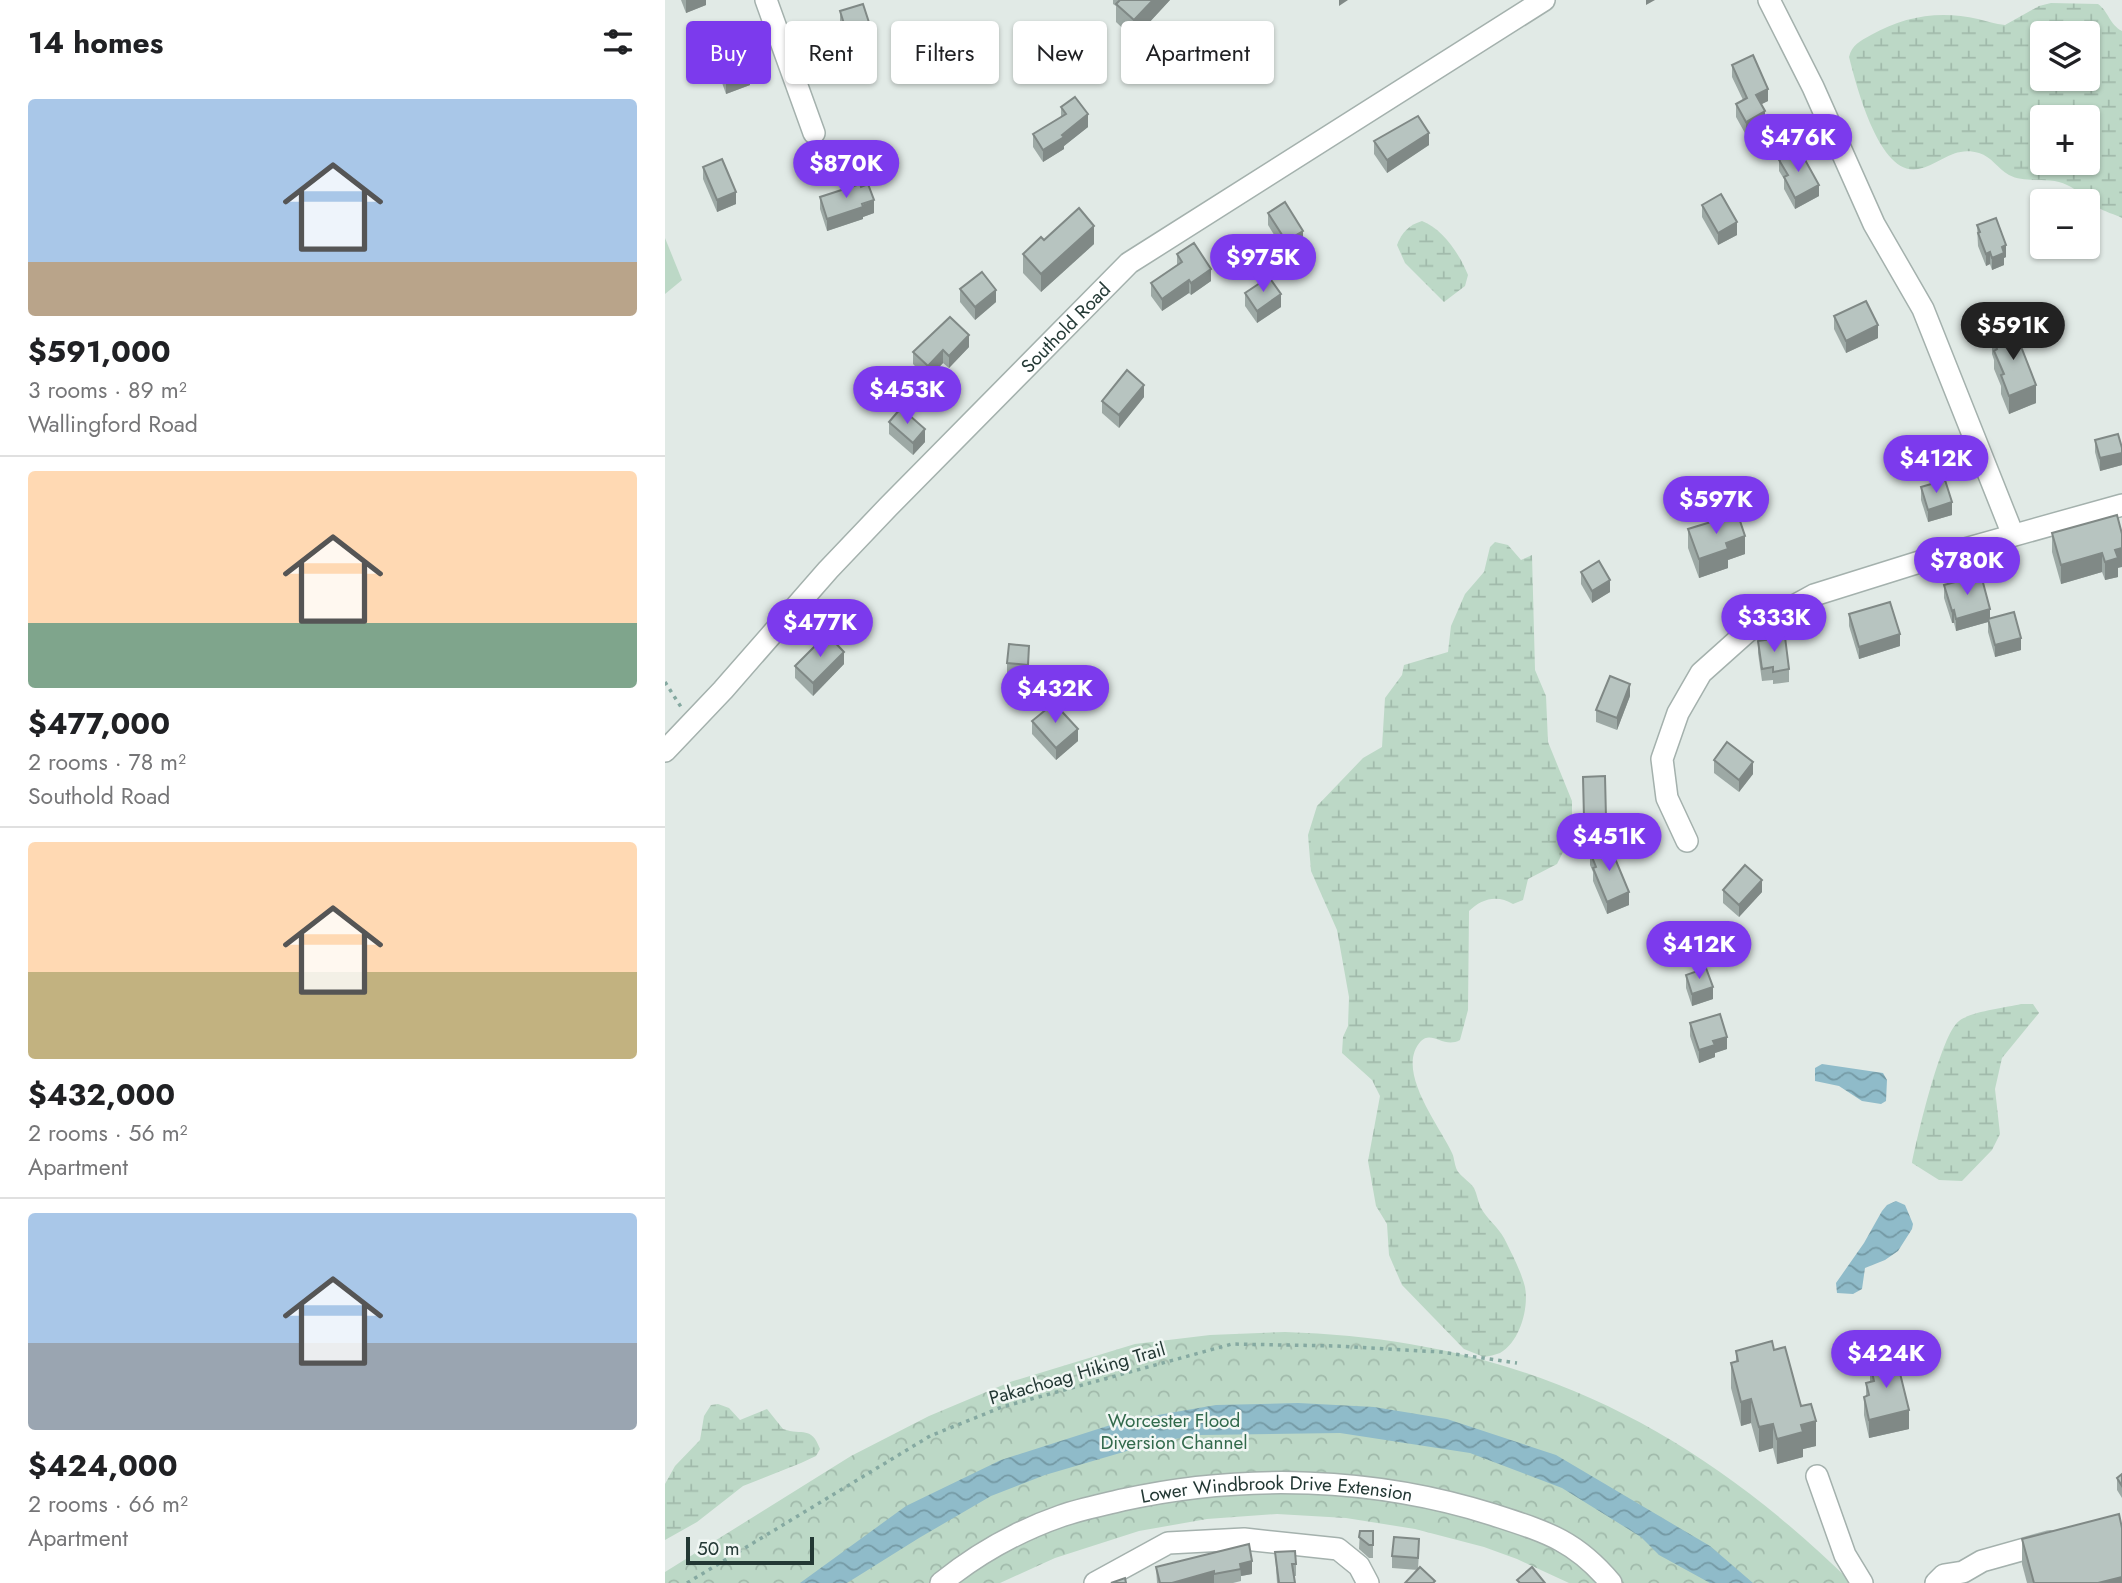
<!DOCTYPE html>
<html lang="en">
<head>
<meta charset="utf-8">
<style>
  body { margin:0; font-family:Jost,sans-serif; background:#f6f6f6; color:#202124; height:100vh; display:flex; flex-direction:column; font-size:26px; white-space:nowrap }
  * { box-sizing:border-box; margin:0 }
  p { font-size:23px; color:#757577 }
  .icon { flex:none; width:38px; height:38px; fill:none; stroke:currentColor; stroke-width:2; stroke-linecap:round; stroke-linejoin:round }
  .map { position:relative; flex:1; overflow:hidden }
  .details { display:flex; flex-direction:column; background:#fff; width:665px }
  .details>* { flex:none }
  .banner { position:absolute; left:21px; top:21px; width:665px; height:63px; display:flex; gap:14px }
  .buttons { position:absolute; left:1365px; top:21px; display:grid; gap:14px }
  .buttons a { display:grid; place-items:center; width:70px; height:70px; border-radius:7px; background:#fff; box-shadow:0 2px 5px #0004; font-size:35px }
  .scale { position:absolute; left:21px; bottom:18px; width:128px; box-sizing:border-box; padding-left:7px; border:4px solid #233834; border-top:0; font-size:19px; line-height:24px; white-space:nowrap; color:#233834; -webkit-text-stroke:5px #f1f7f4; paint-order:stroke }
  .price { position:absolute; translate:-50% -60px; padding:0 16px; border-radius:24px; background:#7c3aed; color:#fff; font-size:23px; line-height:46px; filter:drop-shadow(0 2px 4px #0008) }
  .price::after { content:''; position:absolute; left:50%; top:42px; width:21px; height:16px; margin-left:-10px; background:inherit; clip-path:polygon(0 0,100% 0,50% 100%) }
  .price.on { background:#222; color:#fff }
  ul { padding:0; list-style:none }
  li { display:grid; align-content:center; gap:14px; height:371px; padding:0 28px }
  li+li { border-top:2px solid #e0e0e0 }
  li span { display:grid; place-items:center; height:217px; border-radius:7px; color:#555 }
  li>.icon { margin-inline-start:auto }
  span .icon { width:126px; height:126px; fill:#fffc; stroke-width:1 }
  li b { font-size:30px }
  h2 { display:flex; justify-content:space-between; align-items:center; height:84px; padding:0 28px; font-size:30px }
  .tag { padding:0 24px; border-radius:7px; background:#fff; box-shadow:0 2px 5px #0004; font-size:24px; line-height:63px }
  .tag.on { background:#7c3aed; color:#fff }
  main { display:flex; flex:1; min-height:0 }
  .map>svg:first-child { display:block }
  .grass { fill:#bcd8c6 }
  .forest { fill:url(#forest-crowns) }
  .wetland { fill:url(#wetland-marsh); fill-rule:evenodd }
  .water { fill:url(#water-waves) }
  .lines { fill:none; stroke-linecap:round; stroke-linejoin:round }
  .minor-casing { stroke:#a4b1ad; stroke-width:24 }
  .path { stroke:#85a9a1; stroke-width:3.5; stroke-dasharray:3.5 5; stroke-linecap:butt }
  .minor { stroke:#fff; stroke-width:21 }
  .wall { fill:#9da9a5 }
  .shaded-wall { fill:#808986 }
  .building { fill:#b7c4c0; stroke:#808986; stroke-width:2 }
  .labels { text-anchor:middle; stroke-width:5; stroke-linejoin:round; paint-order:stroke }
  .street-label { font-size:19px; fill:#233834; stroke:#f1f7f4 }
  .park-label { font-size:19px; fill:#326a4c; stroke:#f1f7f4 }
</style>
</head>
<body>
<main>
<section class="details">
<h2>14 homes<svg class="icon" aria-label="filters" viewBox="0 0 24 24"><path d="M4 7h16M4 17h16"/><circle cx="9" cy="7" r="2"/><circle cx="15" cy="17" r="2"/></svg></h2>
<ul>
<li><span style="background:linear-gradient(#a9c7e8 75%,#b9a48a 0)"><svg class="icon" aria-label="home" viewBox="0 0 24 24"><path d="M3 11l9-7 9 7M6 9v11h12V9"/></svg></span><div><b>$591,000</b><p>3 rooms · 89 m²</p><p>Wallingford Road</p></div></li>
<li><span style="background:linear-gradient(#ffd9b3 70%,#7fa58c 0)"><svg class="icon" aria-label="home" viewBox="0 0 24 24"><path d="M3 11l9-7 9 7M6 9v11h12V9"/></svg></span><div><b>$477,000</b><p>2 rooms · 78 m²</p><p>Southold Road</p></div></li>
<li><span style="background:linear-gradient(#ffd9b3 60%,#c2b280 0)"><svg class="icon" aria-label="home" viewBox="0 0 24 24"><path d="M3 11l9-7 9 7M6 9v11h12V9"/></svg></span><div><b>$432,000</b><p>2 rooms · 56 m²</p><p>Apartment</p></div></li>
<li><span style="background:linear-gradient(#a9c7e8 60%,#9aa5b1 0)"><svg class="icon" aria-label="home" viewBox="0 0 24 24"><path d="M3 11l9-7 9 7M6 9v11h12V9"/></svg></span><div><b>$424,000</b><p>2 rooms · 66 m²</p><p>Apartment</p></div></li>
</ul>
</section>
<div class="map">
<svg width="1457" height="1583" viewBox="0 0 1457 1583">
  <defs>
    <pattern id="forest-crowns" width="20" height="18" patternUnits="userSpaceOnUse" patternTransform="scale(1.75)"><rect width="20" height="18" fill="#bcd8c6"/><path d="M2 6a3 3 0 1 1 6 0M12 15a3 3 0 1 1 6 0" fill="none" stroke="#a1baab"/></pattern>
    <pattern id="wetland-marsh" width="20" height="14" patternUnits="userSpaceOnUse" patternTransform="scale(1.75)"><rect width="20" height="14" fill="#bcd8c6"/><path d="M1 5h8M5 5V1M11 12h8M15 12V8" fill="none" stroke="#a1baab"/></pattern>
    <pattern id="water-waves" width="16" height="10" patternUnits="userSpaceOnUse" patternTransform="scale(1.75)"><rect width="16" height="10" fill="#8fbbc9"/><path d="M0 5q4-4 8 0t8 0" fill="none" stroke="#7499a4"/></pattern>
  </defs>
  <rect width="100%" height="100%" fill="#e1eae6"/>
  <!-- grass -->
  <polygon class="grass" points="0,238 17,280 0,294"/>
  <!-- forest -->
  <path class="forest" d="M620,1332C852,1339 1023,1422 1187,1583H904L852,1559L819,1547L750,1529L681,1518L612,1514L542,1519L474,1531L390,1558L335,1583H0V1572L186,1456L264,1416L345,1382L470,1344L545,1335Z"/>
  <!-- wetland -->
  <g class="wetland">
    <path d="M1386,3L1433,4C1444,12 1444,24 1457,31V218C1449,214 1440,212 1432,207C1422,200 1413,190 1402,185C1385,176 1361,184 1344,175C1332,168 1327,157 1314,153C1289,145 1274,165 1253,169C1214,177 1191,84 1184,57C1187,45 1195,41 1206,35C1239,16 1275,10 1313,19C1322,21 1330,24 1340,25L1374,6ZM1423,33V79H1377V33ZM1423,117V163H1377V117Z"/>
    <path d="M757,221C778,229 795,255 803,275L800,286L779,302L740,263L732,245C737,232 744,225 757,221Z"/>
    <path d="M830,542L843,545L856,560L867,555L870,670L881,696L883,742L907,801V834L892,864L863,879L858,900L848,904C832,894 816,899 804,911L803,1010L795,1040C779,1049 767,1030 756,1041C729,1070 775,1126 787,1153C790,1159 789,1167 794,1173C798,1178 805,1182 809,1188C812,1194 813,1202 816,1208C822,1219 833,1227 839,1238C846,1252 856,1271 860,1287C864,1308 855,1342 835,1353C830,1355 824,1356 819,1357L799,1349L737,1285L724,1255L722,1224L711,1206L703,1161L715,1096L707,1080L677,1053L678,1037L683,1026L684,997L672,930L646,871L643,835L652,806L698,758L717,747L720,698L737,675L739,665L783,652L786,626L800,594L819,572L825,547Z"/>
    <path d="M1356,1004H1368L1374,1013L1337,1058L1330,1089L1335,1134L1327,1150L1297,1181L1274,1180L1247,1163C1252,1138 1276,1034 1294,1021C1307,1011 1340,1008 1356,1004Z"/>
    <path d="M53,1404L64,1408L75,1420L102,1409L118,1429C138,1436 146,1425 155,1449L151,1456L136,1463L78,1486L32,1522L0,1540V1484L10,1466L35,1440L39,1416L46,1405Z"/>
  </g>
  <!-- water -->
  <g class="water">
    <polygon points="1157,1064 1218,1073 1222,1080 1221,1101 1216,1104 1197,1101 1174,1086 1150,1081 1150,1068"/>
    <polygon points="1231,1201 1240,1205 1248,1224 1247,1229 1233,1251 1220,1260 1200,1268 1197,1289 1188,1294 1172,1293 1171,1283 1199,1243 1217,1211 1222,1205"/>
    <polygon points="633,1403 709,1407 782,1419 891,1455 1045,1546 1088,1583 1045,1583 994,1555 976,1537 897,1488 805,1453 675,1433 536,1435 496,1441 380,1475 326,1496 254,1538 182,1583 135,1583 241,1506 336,1460 458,1421 551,1405"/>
  </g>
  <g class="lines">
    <defs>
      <g id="minor">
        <polyline points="101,0 149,133"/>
        <polyline points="1104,0 1148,87 1209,224 1258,309 1348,535"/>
        <path id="s1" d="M0,751L58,690L163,570L223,507L464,263L879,0"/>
        <polyline points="1022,841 1002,798 997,759 1013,713 1036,673 1083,631 1149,595 1264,559 1457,505"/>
        <polyline points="1152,1476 1180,1555 1197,1583"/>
        <path id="s2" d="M276,1583C312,1554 353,1531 396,1516C416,1509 437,1505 457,1500C579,1473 710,1477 829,1515C881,1532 910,1540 946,1583"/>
        <polyline points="430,1583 503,1543 579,1539 673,1549 694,1566 703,1583"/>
        <polyline points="1271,1583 1279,1575 1298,1572 1317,1561 1385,1542"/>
      </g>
    </defs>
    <!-- minor casing -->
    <use href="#minor" class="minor-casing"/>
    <!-- path -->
    <g class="path">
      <polyline points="0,682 16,707"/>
      <polyline points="22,1583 265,1436 337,1407 567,1344 671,1346 776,1352 852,1363"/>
    </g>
    <!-- minor -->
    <use href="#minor" class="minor"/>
  </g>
  <!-- wall -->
  <g class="wall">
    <polygon points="16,0 41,0 41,5 21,13"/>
    <polygon points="448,0 505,0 469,39 451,22 451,6 448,4"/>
    <polygon points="175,11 209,51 186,58 175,23"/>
    <polygon points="45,37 85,85 61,94 45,49"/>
    <polygon points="1067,65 1103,101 1096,104 1100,124 1081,135 1071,117 1071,104 1078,100 1067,77"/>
    <polygon points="396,107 423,127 399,146 399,149 378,162 368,147 368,134 396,117"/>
    <polygon points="709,141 764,145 722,173 709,154"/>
    <polygon points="1114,160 1154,196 1130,209 1119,189 1119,179 1114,171"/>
    <polygon points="38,167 71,204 52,212 38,179"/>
    <polygon points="155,197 209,213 198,217 198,219 162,231 155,209"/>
    <polygon points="1037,205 1072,235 1053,245 1037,217"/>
    <polygon points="603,213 638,243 621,254 603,225"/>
    <polygon points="1312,225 1341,257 1339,258 1339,265 1327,270 1325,264 1321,266 1313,246"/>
    <polygon points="379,240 429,244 376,292 358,273 358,254"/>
    <polygon points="512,254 546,281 526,295 524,293 497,311 486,296 486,283 512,265"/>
    <polygon points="295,289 331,302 310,320 295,302"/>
    <polygon points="580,293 616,307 592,323 580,306"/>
    <polygon points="1169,316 1213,338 1181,353 1169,329"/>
    <polygon points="1327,335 1371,403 1344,414 1336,394 1336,386 1329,369 1329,360 1327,354"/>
    <polygon points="304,347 284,368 278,363 263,379 248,364 248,352"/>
    <polygon points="479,397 454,428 437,413 437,401"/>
    <polygon points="224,422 260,442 248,455 224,434"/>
    <polygon points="1430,440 1457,453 1457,465 1435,471 1430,452"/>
    <polygon points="1256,487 1287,515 1263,522 1256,500"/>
    <polygon points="1452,515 1453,577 1440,580 1437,572 1396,584 1387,552 1387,533"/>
    <polygon points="1047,524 1080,554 1063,560 1063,568 1034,578 1023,548 1023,529"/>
    <polygon points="916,572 945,592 927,603 916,584"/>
    <polygon points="1279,585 1325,619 1356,650 1330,657 1323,632 1323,622 1291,631 1289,623 1287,623 1279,598"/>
    <polygon points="1184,614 1235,646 1194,659 1184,626"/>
    <polygon points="1093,641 1124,669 1124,682 1108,684 1108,680 1097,681 1093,653"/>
    <polygon points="364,658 363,678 342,676 342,663"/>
    <polygon points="179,664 148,696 130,678 130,666"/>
    <polygon points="965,696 952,730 931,722 931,710"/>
    <polygon points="367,721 413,741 391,760 367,734"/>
    <polygon points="1049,760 1088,774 1074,792 1049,773"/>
    <polygon points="940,776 941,830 919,831 918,777"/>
    <polygon points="925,852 964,905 942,914 928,881 928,872 925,865"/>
    <polygon points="1058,890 1097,892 1074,917 1058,903"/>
    <polygon points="1021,975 1048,999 1027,1006 1021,988"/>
    <polygon points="1025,1023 1062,1049 1050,1053 1050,1057 1034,1063 1025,1036"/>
    <polygon points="1109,1350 1136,1406 1151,1446 1138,1449 1138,1457 1112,1464 1108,1448 1094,1452 1086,1423 1076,1426 1066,1388 1066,1363 1071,1362 1071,1351"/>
    <polygon points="1205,1363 1244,1429 1204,1438 1199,1415 1199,1397 1201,1396 1201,1383 1205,1382"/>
    <polygon points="1457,1474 1457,1498 1452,1490 1452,1478"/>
    <polygon points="695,1531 708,1531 708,1558 704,1558 694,1549"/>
    <polygon points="1357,1539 1457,1583 1362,1583 1357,1564"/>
    <polygon points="584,1544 587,1574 576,1576 576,1581 568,1583 492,1583 491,1567"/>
    <polygon points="754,1551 753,1570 770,1583 753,1570 727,1568 727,1556"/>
    <polygon points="610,1552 631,1564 631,1576 629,1576 630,1583 612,1583"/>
  </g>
  <!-- shaded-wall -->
  <g class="shaded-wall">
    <polygon points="21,0 41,0 41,5 21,13"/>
    <polygon points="488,0 505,0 469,39 469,20"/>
    <polygon points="674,0 683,0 674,6"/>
    <polygon points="981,0 990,0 981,5"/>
    <polygon points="209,38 209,51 186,58 186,46"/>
    <polygon points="85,73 85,85 61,94 61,81"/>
    <polygon points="1103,89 1103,101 1091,107 1091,95"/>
    <polygon points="1100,111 1100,124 1081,135 1081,122"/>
    <polygon points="423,114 423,127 399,146 399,149 378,162 378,150"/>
    <polygon points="764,133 764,145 722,173 722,160"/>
    <polygon points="1154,185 1154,196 1130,209 1130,198"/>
    <polygon points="71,192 71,204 52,212 52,200"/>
    <polygon points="209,200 209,213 198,217 198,219 162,231 162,219"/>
    <polygon points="1072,222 1072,235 1053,245 1053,233"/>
    <polygon points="429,226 429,244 376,292 376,274"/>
    <polygon points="638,231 638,243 621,254 621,241"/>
    <polygon points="1341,245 1341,257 1339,258 1339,265 1327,270 1327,258 1337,247"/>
    <polygon points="1325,252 1325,264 1321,266 1321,254"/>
    <polygon points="546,269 546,281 526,295 526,283"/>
    <polygon points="524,280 524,293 497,311 497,299"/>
    <polygon points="331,290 331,302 310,320 310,307"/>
    <polygon points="616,294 616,307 592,323 592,311"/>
    <polygon points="1213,325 1213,338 1181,353 1181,341"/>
    <polygon points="304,335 304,347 284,368 284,356"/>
    <polygon points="278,350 278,363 263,379 263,366"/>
    <polygon points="479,385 479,397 454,428 454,415"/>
    <polygon points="1371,385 1371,403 1344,414 1344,396"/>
    <polygon points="260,429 260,442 248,455 248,443"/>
    <polygon points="1457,453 1457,465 1435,471 1435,458"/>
    <polygon points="1287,502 1287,515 1263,522 1263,510"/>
    <polygon points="1080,536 1080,554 1063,560 1063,568 1034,578 1034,559 1061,543"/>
    <polygon points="1457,548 1457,567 1453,568 1453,577 1440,580 1440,562 1450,550"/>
    <polygon points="1437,553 1437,572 1396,584 1396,565"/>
    <polygon points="945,580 945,592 927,603 927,591"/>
    <polygon points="1325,609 1325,622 1323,619 1323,622 1291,631 1291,619"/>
    <polygon points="1289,610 1289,623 1287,623 1287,611"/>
    <polygon points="1235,634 1235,646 1194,659 1194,647"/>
    <polygon points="1356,638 1356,650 1330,657 1330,645"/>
    <polygon points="179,652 179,664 148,696 148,683"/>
    <polygon points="965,684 965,696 952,730 952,718"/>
    <polygon points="413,729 413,741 391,760 391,748"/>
    <polygon points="1088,762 1088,774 1074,792 1074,780"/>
    <polygon points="1097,880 1097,892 1074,917 1074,905"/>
    <polygon points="964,892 964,905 942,914 942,902"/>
    <polygon points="1048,987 1048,999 1027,1006 1027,994"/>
    <polygon points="1062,1037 1062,1049 1050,1053 1050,1057 1034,1063 1034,1050 1048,1041"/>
    <polygon points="1086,1399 1086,1423 1076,1426 1076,1402"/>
    <polygon points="1244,1410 1244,1429 1204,1438 1204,1420"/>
    <polygon points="1151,1421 1151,1446 1138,1449 1138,1457 1112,1464 1112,1439 1136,1425"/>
    <polygon points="1108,1424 1108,1448 1094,1452 1094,1427"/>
    <polygon points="587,1561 587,1574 576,1576 575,1564"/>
    <polygon points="549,1571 549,1583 507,1583"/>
    <polygon points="1457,1577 1457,1583 1433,1583"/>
  </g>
  <!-- building -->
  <g class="building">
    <polygon points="455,0 488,0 469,20 451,4"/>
    <polygon points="198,4 209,38 186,46 175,11"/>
    <polygon points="69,28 85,73 61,81 45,37"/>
    <polygon points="1088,55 1103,89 1091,95 1100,111 1081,122 1071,104 1082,98 1067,65"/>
    <polygon points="410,97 423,114 397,135 399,137 378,150 368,134 401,114 396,107"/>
    <polygon points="753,116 764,133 722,160 709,141"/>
    <polygon points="1134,149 1154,185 1130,198 1119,177 1123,175 1114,160"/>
    <polygon points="57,159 71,192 52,200 38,167"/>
    <polygon points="195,184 196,187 203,184 209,200 197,204 198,207 162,219 155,197"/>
    <polygon points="1056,194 1072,222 1053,233 1037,205"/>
    <polygon points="620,202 638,231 621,241 603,213"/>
    <polygon points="414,208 429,226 376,274 358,254 376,237 379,240"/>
    <polygon points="1331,218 1341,245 1337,247 1339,253 1327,258 1325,252 1321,254 1313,233 1315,232 1312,225"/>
    <polygon points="529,243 546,269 526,283 524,280 497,299 486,283 517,262 512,254"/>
    <polygon points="317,272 331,290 310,307 295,289"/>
    <polygon points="604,277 616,294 592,311 580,293"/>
    <polygon points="1201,301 1213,325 1181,341 1169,316"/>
    <polygon points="285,317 304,335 284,356 278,350 263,366 248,352"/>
    <polygon points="1348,326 1371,385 1344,396 1336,375 1339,374 1329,351 1332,349 1327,335"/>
    <polygon points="462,370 479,385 454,415 437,401"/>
    <polygon points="236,408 260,429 248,443 224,422"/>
    <polygon points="1453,434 1457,448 1457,453 1435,458 1430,440"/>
    <polygon points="1280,480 1287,502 1263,510 1256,487"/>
    <polygon points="1073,515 1080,536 1061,543 1063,549 1034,559 1023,529 1046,522 1047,524"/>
    <polygon points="1452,515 1457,534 1457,548 1450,550 1453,558 1440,562 1437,553 1396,565 1387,533"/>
    <polygon points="934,561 945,580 927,591 916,572"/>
    <polygon points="1316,575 1325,609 1291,619 1289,610 1287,611 1279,585"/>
    <polygon points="1225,602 1235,634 1194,647 1184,614"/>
    <polygon points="1349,612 1356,638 1330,645 1323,619"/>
    <polygon points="162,634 179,652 148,683 130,666"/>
    <polygon points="1120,637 1124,669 1108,672 1108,667 1097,669 1093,641"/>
    <polygon points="344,644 364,646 363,665 342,663"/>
    <polygon points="945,676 965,684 952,718 931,710"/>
    <polygon points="389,703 413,729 391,748 367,721"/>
    <polygon points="1062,742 1088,762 1074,780 1049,760"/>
    <polygon points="940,776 941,818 919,818 918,777"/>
    <polygon points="944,844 964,892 942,902 928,868 931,867 925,852"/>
    <polygon points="1080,865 1097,880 1074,905 1058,890"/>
    <polygon points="1041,968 1048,987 1027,994 1021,975"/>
    <polygon points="1055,1014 1062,1037 1048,1041 1050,1045 1034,1050 1025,1023"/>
    <polygon points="1107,1341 1109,1350 1120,1347 1136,1406 1146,1404 1151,1421 1136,1425 1138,1432 1112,1439 1108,1424 1094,1427 1086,1399 1076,1402 1066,1363 1073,1361 1071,1351"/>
    <polygon points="1231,1357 1244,1410 1204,1420 1199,1397 1204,1395 1201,1383 1209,1381 1205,1363"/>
    <polygon points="1457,1474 1457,1486 1452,1478"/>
    <polygon points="1454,1514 1457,1528 1457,1577 1433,1583 1369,1583 1357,1539"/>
    <polygon points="695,1531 708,1531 708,1545 704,1545 694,1537"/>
    <polygon points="729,1537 754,1539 753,1558 727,1556"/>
    <polygon points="584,1544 587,1561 575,1564 576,1569 549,1574 549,1571 507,1583 495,1583 491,1567"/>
    <polygon points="630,1551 631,1564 627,1564 630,1583 614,1583 610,1552"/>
    <polygon points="755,1567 770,1581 768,1583 740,1583"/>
    <polygon points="867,1567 880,1583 855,1583 852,1580"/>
    <polygon points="460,1578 461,1583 446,1583"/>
  </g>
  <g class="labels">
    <!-- street labels -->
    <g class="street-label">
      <text dy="7" stroke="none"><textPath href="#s1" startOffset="583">Southold Road</textPath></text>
      <text transform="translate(412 1373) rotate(-16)" y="7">Pakachoag Hiking Trail</text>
      <text dy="7" stroke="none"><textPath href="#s2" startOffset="357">Lower Windbrook Drive Extension</textPath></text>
    </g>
    <!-- park labels -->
    <g class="park-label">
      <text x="509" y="1427">Worcester Flood<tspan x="509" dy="22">Diversion Channel</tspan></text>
    </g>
  </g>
</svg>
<div class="buttons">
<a><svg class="icon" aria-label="layers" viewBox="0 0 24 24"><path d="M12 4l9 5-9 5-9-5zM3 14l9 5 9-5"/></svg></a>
<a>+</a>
<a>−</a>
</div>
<div class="scale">50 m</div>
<b class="price" style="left:1133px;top:174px">$476K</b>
<b class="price" style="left:181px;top:200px">$870K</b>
<b class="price" style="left:598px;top:294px">$975K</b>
<b class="price on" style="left:1348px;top:362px">$591K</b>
<b class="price" style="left:242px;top:426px">$453K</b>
<b class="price" style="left:1271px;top:495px">$412K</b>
<b class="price" style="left:1051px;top:536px">$597K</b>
<b class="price" style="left:1302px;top:597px">$780K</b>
<b class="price" style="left:1109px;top:654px">$333K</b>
<b class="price" style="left:155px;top:659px">$477K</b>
<b class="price" style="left:390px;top:725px">$432K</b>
<b class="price" style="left:944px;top:873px">$451K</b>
<b class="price" style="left:1034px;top:981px">$412K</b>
<b class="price" style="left:1221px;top:1390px">$424K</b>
<div class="banner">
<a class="tag on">Buy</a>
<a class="tag">Rent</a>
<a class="tag">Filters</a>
<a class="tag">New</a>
<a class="tag">Apartment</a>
</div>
</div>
</main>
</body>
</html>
